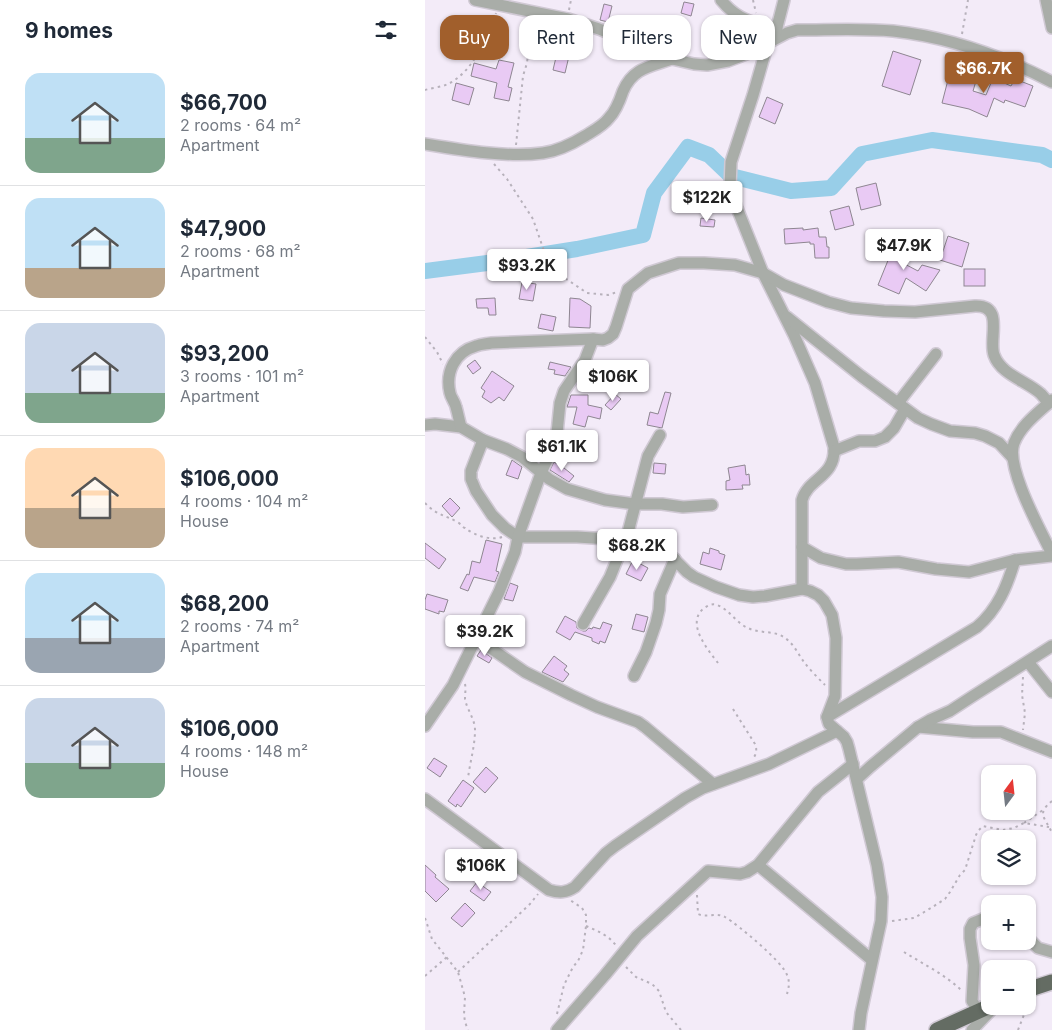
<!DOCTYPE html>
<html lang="en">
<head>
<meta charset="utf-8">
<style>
  body { margin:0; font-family:Inter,sans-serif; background:#f2f2f3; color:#1f2937; height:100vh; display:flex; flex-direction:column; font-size:19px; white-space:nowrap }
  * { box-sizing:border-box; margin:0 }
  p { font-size:16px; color:#747a83 }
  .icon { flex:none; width:28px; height:28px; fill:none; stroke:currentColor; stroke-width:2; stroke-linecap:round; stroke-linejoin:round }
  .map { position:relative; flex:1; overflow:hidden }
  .sheet { display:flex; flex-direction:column; background:#fff; width:425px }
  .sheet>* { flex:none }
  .guide { position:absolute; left:15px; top:15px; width:475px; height:45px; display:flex; gap:10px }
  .needle { width:32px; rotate:15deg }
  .buttons { position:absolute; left:556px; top:765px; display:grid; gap:10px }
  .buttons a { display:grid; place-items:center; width:55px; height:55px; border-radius:10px; background:#fff; box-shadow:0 1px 4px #0004; font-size:25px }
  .price { position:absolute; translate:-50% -42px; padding:0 11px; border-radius:5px; background:#fff; color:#222; font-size:16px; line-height:32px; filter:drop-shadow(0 1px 2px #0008) }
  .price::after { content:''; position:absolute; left:50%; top:30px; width:15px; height:11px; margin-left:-8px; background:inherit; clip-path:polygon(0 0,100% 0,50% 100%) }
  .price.on { background:#a15f2c; color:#fff }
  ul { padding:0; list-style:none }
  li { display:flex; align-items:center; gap:15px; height:125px; padding:0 25px }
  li+li { border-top:1px solid #e0e1e3 }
  li span { display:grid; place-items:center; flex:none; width:140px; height:100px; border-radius:15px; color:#555 }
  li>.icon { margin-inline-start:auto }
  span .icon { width:60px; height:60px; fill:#fffc; stroke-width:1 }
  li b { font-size:21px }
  h2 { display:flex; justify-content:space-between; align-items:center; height:60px; padding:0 25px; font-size:21px }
  .chip { padding:0 18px; border-radius:15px; background:#fff; box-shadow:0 1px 4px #0004; font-size:18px; line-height:45px }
  .chip.on { background:#a15f2c; color:#fff }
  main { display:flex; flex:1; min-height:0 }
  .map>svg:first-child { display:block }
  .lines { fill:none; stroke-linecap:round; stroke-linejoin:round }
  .river { stroke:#98cee8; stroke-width:16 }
  .building { fill:#e9caf4; stroke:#8e8691 }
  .minor-casing { stroke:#d0c9d4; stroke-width:14 }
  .trunk-casing { stroke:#d0c9d4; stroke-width:18 }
  .path { stroke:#b7b1bb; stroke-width:2; stroke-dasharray:2.5 4; stroke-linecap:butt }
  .minor { stroke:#a9ada8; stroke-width:11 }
  .trunk { stroke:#646c63; stroke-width:15 }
</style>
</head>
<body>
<main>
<section class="sheet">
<h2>9 homes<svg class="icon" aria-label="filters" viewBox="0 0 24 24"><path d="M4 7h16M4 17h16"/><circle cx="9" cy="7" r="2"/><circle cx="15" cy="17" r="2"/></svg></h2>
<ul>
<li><span style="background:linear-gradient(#bfe0f5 65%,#7fa58c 0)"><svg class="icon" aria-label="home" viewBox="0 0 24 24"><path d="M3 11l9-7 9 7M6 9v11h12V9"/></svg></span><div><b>$66,700</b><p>2 rooms · 64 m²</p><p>Apartment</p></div></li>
<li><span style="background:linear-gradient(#bfe0f5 70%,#b9a48a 0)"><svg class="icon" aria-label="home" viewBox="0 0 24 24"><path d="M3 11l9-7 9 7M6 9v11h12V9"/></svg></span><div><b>$47,900</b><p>2 rooms · 68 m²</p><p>Apartment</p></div></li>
<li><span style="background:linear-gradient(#c9d6e8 70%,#7fa58c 0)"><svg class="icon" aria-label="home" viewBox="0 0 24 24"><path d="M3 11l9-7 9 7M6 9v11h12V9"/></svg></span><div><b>$93,200</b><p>3 rooms · 101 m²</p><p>Apartment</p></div></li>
<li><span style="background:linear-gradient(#ffd9b3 60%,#b9a48a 0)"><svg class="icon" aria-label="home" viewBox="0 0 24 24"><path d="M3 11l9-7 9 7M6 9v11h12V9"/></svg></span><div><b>$106,000</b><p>4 rooms · 104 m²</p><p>House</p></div></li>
<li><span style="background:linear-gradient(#bfe0f5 65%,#9aa5b1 0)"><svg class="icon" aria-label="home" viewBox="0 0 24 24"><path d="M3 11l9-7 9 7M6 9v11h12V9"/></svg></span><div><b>$68,200</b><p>2 rooms · 74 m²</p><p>Apartment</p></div></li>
<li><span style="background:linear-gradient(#c9d6e8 65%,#7fa58c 0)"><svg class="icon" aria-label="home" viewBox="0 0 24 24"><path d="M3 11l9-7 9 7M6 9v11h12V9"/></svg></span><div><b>$106,000</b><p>4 rooms · 148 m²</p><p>House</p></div></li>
</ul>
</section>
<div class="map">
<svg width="627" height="1030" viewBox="0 0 627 1030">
  <rect width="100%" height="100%" fill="#f3ebf8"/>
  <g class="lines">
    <!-- river -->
    <polyline class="river" points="0,271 70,262 152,249 218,235 229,193 263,147 284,155 306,176 366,191 406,188 437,154 507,140 617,155 627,160"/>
  </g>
  <!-- building -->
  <g class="building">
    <polygon points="259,2 269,4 266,16 256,13"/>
    <polygon points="179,4 187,6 183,22 175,20"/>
    <polygon points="102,18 115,21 113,31 100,28"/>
    <polygon points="207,18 217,20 215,30 205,27"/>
    <polygon points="131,24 144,27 141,40 128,37"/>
    <polygon points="36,25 46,28 42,46 31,44"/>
    <polygon points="468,51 496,60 485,95 457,86"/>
    <polygon points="132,53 144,56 140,73 128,70"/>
    <polygon points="74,60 89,63 83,87 87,88 84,101 69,98 72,83 46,76 49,63 71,69"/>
    <polygon points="539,73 551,81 548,91 561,95 568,78 586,86 590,79 608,86 600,107 580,100 579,103 569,98 562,117 544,109 517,103 524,76"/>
    <polygon points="31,83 49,88 44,105 27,100"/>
    <polygon points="342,97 358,104 350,124 334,117"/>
    <polygon points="451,183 456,205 436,210 431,188"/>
    <polygon points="424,206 429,225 410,230 405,211"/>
    <polygon points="276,218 290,220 289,227 275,226"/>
    <polygon points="378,228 378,230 393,228 394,237 401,237 402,247 404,247 404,258 390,258 389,244 385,244 385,242 360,244 359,229"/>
    <polygon points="523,236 544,243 537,267 515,260"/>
    <polygon points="476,238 485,245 472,260 493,271 497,265 515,270 501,291 481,278 474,294 453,285 466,253 462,245"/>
    <rect x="539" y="269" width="21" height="17"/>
    <polygon points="97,282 111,284 108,301 94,299"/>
    <polygon points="70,298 71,315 64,315 63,308 52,308 51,299"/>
    <polygon points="145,298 155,299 166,306 165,328 144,327"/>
    <polygon points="116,314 131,317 128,331 113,328"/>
    <polygon points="50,360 56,368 48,374 42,366"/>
    <polygon points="125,362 146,367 140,376 129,374 130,370 123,369"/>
    <polygon points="67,371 89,386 79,401 74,397 66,403 57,397 60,391 56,388"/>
    <polygon points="240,392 246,393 237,428 222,425 225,412 233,414"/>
    <polygon points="190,394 196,399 186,410 180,405"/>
    <polygon points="146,395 163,395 163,405 177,408 175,419 163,416 160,427 148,424 152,407 142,407"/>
    <polygon points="139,434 148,437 142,452 134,450"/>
    <polygon points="87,460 97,467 93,479 81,475"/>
    <polygon points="129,462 139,468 149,476 144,482 125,470"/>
    <polygon points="229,463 241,464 240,474 228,473"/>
    <polygon points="320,465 321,475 324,474 325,485 317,485 318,489 301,490 301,481 305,480 303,468"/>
    <polygon points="25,498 35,508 27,517 17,506"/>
    <polygon points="61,540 77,544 71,571 74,572 70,582 49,577 43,591 35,588 42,574 44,575 47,561 55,563"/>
    <polygon points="0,543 21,559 14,569 0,558"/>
    <polygon points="285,548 294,551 294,553 300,555 296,570 275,564 278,552 284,554"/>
    <polygon points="208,560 223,568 216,581 201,574"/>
    <polygon points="85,583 93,586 88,601 79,599"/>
    <polygon points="2,594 23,600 19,612 14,611 14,614 0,609 0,600"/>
    <polygon points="211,614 223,617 219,632 207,629"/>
    <polygon points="140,616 151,622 152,628 158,631 161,631 164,628 167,629 168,627 175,629 178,622 187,625 180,643 175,641 174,644 167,641 167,638 150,632 145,640 131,632"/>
    <polygon points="56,650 67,658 64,663 52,656"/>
    <polygon points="129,656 142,666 139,670 144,674 138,682 117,672"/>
    <polygon points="9,758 22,766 15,777 2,768"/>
    <polygon points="61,767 73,778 60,793 48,782"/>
    <polygon points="38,780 49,788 36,807 32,804 31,807 23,801"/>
    <polygon points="32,853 35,856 37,853 44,856 43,859 48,864 42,871 36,866 33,870 24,862"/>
    <polygon points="0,865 11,875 10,877 24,889 11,902 0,891"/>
    <polygon points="52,882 66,892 59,901 45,891"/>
    <polygon points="40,903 50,913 37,927 26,918"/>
  </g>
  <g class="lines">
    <defs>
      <g id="minor">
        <path d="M50,0L143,19L174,29L247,59L269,64L282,65L303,61L324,53L362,33L372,30C404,30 436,28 468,31C524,37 577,56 627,82"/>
        <path d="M296,0C312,20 328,23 352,28"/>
        <polyline points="621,0 627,28"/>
        <polyline points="350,35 359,0"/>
        <path d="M343,43L328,95L306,162L305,188L312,208L338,273L369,335L390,383L409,447C411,477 383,478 377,500V589"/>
        <path d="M0,144C36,150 82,158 118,153C133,151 147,144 160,136C168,131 178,126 184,118C191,111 195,100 198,91C208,68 224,67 247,59"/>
        <polyline points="362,317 436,376 493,418 506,424 525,431 550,433 560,436 574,443 587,457"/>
        <path d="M627,400C614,412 596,425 589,443C580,467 616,531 627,554"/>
        <polyline points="473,403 511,354"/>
        <polyline points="0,425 10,424 36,427 58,440 82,449 97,457 124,479 142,489 180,500 210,504 237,504 258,507 287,505"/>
        <path d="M36,427C34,420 33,414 31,407C30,402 26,398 25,393C20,372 30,352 51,346C56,344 61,344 66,343L168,339L178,340L183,338L188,334L191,327L203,289L223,273L254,263H279L310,265L338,273L359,285L403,302L426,308L459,311L490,312L550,306C580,305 563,339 569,355C576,375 602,381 616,394C619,397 621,400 623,403"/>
        <polyline points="58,440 46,471 46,479 51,491 67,515 80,528 93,537 152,537 200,540 216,539 237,547 262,572 269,577 291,587 314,595 328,597 340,596 377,589 385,591 393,595 399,601 407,615 411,638 410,696 402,717 403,721 404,724 419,737 422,742 424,749 452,865 457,897 456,921 436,1013 434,1030"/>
        <polyline points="409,451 434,441 450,441 460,437 469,428 480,409"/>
        <polyline points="201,540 223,456 235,435"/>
        <polyline points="377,547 396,558 421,564 432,564 473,562 511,569 544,572 590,560 627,556"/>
        <polyline points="158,624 185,577 200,540"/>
        <polyline points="51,638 100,672 146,695 172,707 213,722 220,727 288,784"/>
        <polyline points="603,662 627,692"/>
        <polyline points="209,676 221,652 231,623 234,610 235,594 250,559"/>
        <path d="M402,717L552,627C573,609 582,586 590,560"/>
        <polyline points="0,726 28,685 74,592 90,552 93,537 116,473 126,451 132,433 135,403 139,391 160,360 168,339"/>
        <polyline points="493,727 548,732 576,732 627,752"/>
        <polyline points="432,779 445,767 493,727 505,720 525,711 548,696 627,646"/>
        <path d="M0,799L124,890C134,893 141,893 150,887L181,853L190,846L260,798L278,788L344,764L412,731"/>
        <polyline points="333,865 447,960"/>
        <polyline points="602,937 613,948 627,952"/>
        <polyline points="553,1011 547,1001 549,965 545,938 545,929 548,923 565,916"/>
        <polyline points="132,1030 180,975 212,936 283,871 315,874 322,872 333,865 393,792 428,764"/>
        <polyline points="547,1030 570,1006"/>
      </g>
      <g id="trunk">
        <polyline points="602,990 627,982"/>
        <polyline points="512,1030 565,1006"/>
      </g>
    </defs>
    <!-- minor casing -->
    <use href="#minor" class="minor-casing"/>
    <!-- trunk casing -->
    <use href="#trunk" class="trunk-casing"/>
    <!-- path -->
    <g class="path">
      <polyline points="328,0 331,13"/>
      <polyline points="144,10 146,0"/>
      <polyline points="537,34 543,0"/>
      <path d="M0,90C7,88 16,87 23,84C48,72 62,38 71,13"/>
      <polyline points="91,145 98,76 102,63 104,45 98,19"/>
      <polyline points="69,164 82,179 108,219 119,251 137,276 162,293 183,295 192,292"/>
      <polyline points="0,337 12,352 18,364"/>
      <path d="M0,503C12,516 21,515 34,523C36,525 37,527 40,528C49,535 65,541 77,537"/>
      <path d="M293,663C283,650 261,624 278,609C282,606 287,603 292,605C304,609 311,623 323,628C335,634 350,630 360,638C369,644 373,654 379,662C385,670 393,678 400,685"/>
      <polyline points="598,677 597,695 600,713 598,730"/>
      <path d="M40,684C41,689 40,694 40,699C42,710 50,719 50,730C50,746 45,762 43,778"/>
      <path d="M308,709L330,744C332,749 332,755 327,759"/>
      <path d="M627,801C611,814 620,817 627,833"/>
      <polyline points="599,823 618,810"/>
      <path d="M272,895L273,914C282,918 291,912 300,917C312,924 358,962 362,975C365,982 364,987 362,994"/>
      <polyline points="0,918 7,939 33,972 40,997 39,1014 40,1022 43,1030"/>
      <polyline points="467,921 489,918 506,908 520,899 525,892 535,875 540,870 551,835 553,831 558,826 578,830 589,828 599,823 624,827"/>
      <path d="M161,926C173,931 185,936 192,947"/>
      <path d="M479,952C498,964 521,975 537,991"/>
      <polyline points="201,967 211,977 227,984 234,991 241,1012 256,1030"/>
      <polyline points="33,972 105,904 113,894"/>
      <polyline points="0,976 22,957"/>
      <polyline points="132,1014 139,985 148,967 153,961 158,950 161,926 161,915 157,908 145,900"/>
      <polyline points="593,1030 604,1002"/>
    </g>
    <!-- minor -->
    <use href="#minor" class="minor"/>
    <!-- trunk -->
    <use href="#trunk" class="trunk"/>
  </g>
</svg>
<div class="buttons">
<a><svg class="needle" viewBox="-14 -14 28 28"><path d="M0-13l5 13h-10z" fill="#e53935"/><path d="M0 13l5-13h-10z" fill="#747a83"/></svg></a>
<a><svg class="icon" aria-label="layers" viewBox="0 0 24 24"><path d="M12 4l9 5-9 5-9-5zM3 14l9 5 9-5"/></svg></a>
<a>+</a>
<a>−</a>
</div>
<b class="price on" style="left:559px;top:94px">$66.7K</b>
<b class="price" style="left:282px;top:223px">$122K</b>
<b class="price" style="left:479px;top:271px">$47.9K</b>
<b class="price" style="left:102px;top:291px">$93.2K</b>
<b class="price" style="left:188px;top:402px">$106K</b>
<b class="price" style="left:137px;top:472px">$61.1K</b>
<b class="price" style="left:212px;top:571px">$68.2K</b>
<b class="price" style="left:60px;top:657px">$39.2K</b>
<b class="price" style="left:56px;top:891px">$106K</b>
<div class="guide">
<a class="chip on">Buy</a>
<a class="chip">Rent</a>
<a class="chip">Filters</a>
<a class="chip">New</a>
</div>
</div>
</main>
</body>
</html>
